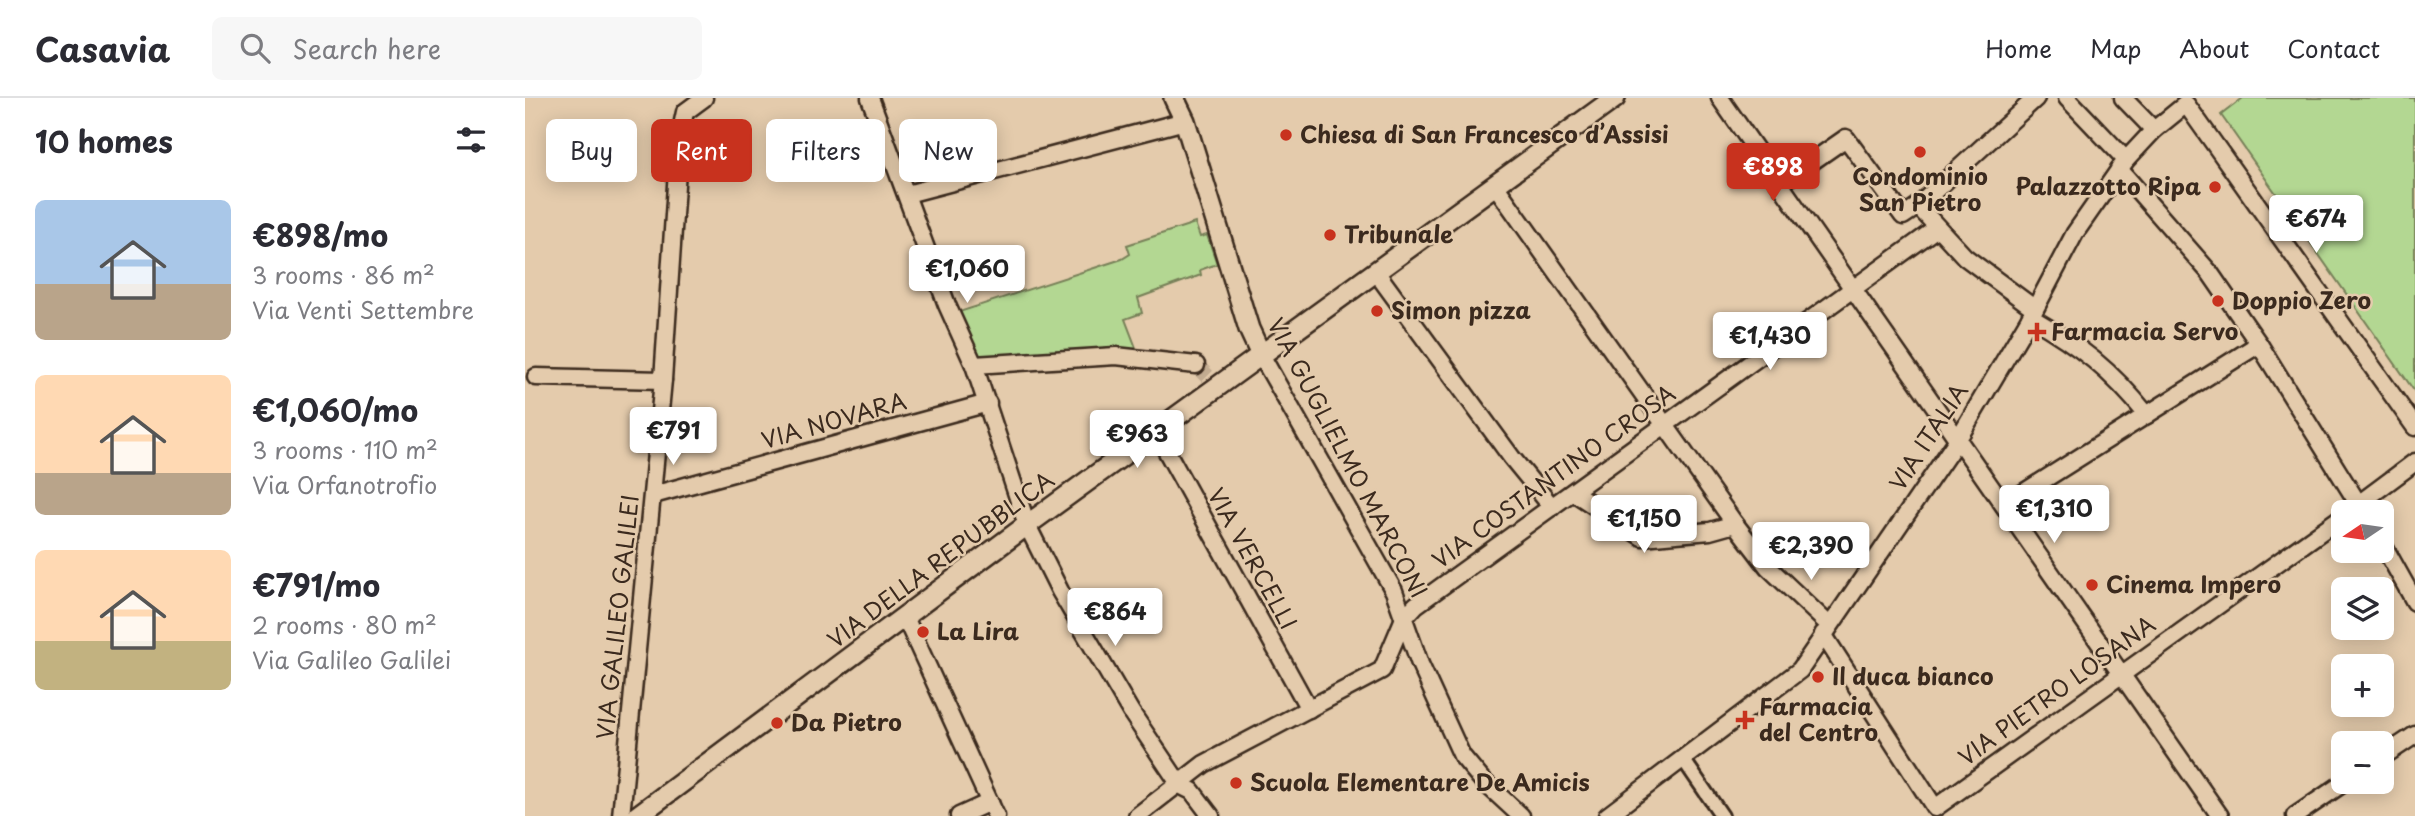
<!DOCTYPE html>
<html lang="en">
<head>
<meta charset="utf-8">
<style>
  body { margin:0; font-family:"Playpen Sans",sans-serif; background:#f7f7f7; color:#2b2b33; height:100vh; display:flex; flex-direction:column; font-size:26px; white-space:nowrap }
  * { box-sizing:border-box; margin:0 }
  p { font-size:23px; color:#7c7c81 }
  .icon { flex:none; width:38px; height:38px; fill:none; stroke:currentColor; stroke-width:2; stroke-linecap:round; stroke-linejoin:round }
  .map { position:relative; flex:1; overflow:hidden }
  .details { display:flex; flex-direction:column; background:#fff; width:525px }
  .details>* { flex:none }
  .guide { position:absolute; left:21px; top:21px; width:665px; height:63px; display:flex; gap:14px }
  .needle { width:46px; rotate:257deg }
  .controls { position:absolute; left:1806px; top:402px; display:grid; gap:14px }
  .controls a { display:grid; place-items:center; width:63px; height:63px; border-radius:10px; background:#fff; box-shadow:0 4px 18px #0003; font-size:35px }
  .price { position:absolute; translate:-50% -60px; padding:0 16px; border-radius:7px; background:#fff; color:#222; font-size:23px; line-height:46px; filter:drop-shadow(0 2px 4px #0008) }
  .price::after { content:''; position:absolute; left:50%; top:42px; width:21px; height:16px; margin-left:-10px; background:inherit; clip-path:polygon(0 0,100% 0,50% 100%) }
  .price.on { background:#c8321e; color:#fff }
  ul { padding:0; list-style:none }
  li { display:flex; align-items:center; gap:21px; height:175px; padding:0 35px }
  li span { display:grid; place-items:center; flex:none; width:196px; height:140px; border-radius:10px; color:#555 }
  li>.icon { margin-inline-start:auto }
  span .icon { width:84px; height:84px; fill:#fffc; stroke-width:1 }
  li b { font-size:30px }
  h2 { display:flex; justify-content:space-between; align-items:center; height:84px; padding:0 35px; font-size:30px }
  .chip { padding:0 24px; border-radius:10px; background:#fff; box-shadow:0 4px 18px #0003; font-size:24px; line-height:63px }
  .chip.on { background:#c8321e; color:#fff }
  header { display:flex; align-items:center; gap:42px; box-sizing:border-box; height:98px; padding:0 35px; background:#fff; border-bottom:2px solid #e1e1e2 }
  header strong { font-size:33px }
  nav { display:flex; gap:38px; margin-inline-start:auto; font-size:24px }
  .search { width:490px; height:63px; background:#f7f7f7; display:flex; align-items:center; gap:18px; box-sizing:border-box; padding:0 24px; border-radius:10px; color:#7c7c81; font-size:26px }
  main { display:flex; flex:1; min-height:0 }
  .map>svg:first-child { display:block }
  .green { fill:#b3d792; stroke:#778058; stroke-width:2 }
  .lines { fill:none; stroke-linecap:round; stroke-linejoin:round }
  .minor-tunnel { stroke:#c2ab90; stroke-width:16; stroke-dasharray:16 8; stroke-linecap:butt }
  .pedestrian-casing { stroke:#3b2a1e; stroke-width:18 }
  .minor-casing { stroke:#3b2a1e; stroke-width:21 }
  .tertiary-casing { stroke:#3b2a1e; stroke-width:24 }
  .pedestrian { stroke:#e4cbac; stroke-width:12 }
  .minor { stroke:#e4cbac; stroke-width:16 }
  .tertiary { stroke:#e4cbac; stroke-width:19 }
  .poi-dot { fill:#c8321e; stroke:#e4cbac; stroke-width:2.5 }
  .labels { text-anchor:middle; stroke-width:5; stroke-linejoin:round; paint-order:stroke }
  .poi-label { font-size:23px; font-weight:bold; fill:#3b2a1e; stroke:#e4cbac; text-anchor:start }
  .street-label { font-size:23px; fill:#3b2a1e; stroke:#e4cbac }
</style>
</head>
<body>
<header>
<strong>Casavia</strong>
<div class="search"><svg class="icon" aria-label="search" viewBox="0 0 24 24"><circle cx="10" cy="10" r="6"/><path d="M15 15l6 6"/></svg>Search here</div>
<nav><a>Home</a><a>Map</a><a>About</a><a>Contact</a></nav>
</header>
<main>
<section class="details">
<h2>10 homes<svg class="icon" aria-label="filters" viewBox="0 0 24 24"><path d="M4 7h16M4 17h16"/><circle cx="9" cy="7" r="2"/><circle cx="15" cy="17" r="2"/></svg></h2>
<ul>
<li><span style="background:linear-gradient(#a9c7e8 60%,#b9a48a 0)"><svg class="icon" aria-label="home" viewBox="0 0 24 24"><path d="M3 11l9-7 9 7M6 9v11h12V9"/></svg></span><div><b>€898/mo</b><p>3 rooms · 86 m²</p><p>Via Venti Settembre</p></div></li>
<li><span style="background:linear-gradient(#ffd9b3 70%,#b9a48a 0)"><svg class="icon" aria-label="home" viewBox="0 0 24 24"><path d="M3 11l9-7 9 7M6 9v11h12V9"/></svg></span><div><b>€1,060/mo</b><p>3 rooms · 110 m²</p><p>Via Orfanotrofio</p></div></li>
<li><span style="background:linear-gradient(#ffd9b3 65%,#c2b280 0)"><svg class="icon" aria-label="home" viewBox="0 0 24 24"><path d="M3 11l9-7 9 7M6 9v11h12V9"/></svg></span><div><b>€791/mo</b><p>2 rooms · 80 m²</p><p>Via Galileo Galilei</p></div></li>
</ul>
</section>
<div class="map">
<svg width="1890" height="718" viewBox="0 0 1890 718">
  <rect width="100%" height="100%" fill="#e4cbac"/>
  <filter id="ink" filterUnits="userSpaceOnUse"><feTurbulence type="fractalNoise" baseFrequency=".0143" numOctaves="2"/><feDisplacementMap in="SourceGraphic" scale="14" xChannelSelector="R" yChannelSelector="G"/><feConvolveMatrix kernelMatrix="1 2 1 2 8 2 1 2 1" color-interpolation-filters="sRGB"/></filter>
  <g filter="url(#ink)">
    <!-- green -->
    <g class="green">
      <polygon points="1718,0 1890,0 1890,294 1696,17"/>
      <polygon points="670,125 675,139 682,137 692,166 675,172 676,177 613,200 617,215 600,221 613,255 453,258 434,214 597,161 605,156 602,147"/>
    </g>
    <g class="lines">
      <!-- minor-tunnel -->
      <polyline class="minor-tunnel" points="671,267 684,280"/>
      <defs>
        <polyline id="pedestrian" points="1158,661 1197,718"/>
        <g id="minor">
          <polyline points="345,0 422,207 449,267 502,427 535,493 606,614 655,687 667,693 686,718"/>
          <polyline points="1195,0 1695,718"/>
          <polyline points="1542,0 1601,62"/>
          <polyline points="1598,0 1629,32"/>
          <polyline points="1594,71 1685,175 1734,246 1839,415"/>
          <polyline points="1256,85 1321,40 1378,118 1393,108 1440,159 1510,211"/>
          <polyline points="970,87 1210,426 1243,469 1304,527"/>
          <polyline points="382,96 660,23"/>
          <polyline points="1393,108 1511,0"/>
          <polyline points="851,174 987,360 1027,409"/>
          <path d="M1505,219C1555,248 1586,272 1622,317"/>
          <polyline points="736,257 869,493 895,566 937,658 957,682 996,718"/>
          <polyline points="449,267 591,258 671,267"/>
          <polyline points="11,279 138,282"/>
          <polyline points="631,334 784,611"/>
          <polyline points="1048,394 1117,439 1185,433 1210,426"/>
          <polyline points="128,397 463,305"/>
          <polyline points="1479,407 1734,246"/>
          <polyline points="1827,411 1890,364"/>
          <polyline points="1857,445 1890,504"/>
          <polyline points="380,519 471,718"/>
          <polyline points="1298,536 1410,710 1818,418"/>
          <polyline points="1857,659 1890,637"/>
          <polyline points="96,718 138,282 154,42 160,14 179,0"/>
          <polyline points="434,718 465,704"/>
          <polyline points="612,718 679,666 857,572 879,520 891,507 1412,130"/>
          <polyline points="1082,718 1275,572 1433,341 1510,211 1550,135 1601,62 1629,32 1661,6 1890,329"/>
          <polyline points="1770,718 1820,684"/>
        </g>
        <g id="tertiary">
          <polyline points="649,0 660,23 724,231 736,257"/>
          <polyline points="112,718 502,427 1090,0"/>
        </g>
      </defs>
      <!-- pedestrian casing -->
      <use href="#pedestrian" class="pedestrian-casing"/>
      <!-- minor casing -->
      <use href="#minor" class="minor-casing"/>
      <!-- tertiary casing -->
      <use href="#tertiary" class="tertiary-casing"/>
      <!-- pedestrian -->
      <use href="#pedestrian" class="pedestrian"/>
      <!-- minor -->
      <use href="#minor" class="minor"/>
      <!-- tertiary -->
      <use href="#tertiary" class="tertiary"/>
    </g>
  </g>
  <!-- markers -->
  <g class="poi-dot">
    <circle cx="761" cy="37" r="7"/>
    <circle cx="1395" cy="54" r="7"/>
    <circle cx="1690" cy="89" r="7"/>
    <circle cx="805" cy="137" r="7"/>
    <circle cx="1693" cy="203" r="7"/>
    <circle cx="852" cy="213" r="7"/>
    <path d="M1508.5 223.5h7v7h7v7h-7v7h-7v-7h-7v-7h7z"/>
    <circle cx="1567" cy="487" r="7"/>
    <circle cx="398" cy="534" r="7"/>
    <circle cx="1293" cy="579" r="7"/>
    <path d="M1216.5 611.5h7v7h7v7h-7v7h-7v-7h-7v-7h7z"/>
    <circle cx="252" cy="625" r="7"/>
    <circle cx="711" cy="685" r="7"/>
  </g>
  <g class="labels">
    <!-- poi labels -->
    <g class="poi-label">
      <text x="775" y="45">Chiesa di San Francesco d’Assisi</text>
      <text x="1395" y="87" text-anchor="middle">Condominio<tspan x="1395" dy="26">San Pietro</tspan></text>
      <text x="1676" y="97" text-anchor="end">Palazzotto Ripa</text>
      <text x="819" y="145">Tribunale</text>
      <text x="1707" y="211">Doppio Zero</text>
      <text x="866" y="221">Simon pizza</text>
      <text x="1526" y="242">Farmacia Servo</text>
      <text x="1581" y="495">Cinema Impero</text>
      <text x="412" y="542">La Lira</text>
      <text x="1307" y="587">Il duca bianco</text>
      <text x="1234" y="617">Farmacia<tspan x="1234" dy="26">del Centro</tspan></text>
      <text x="266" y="633">Da Pietro</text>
      <text x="725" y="693">Scuola Elementare De Amicis</text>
    </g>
    <!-- street labels -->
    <g class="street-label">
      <text transform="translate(309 323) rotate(-16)" y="8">VIA NOVARA</text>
      <text transform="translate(1404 339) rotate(-57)" y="8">VIA ITALIA</text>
      <text transform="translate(822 360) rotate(62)" y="8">VIA GUGLIELMO MARCONI</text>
      <text transform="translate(1029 379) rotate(-36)" y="8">VIA COSTANTINO CROSA</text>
      <text transform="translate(727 461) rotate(61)" y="8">VIA VERCELLI</text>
      <text transform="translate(416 462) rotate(-37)" y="8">VIA DELLA REPUBBLICA</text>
      <text transform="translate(93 519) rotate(-84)" y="8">VIA GALILEO GALILEI</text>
      <text transform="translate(1532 593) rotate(-36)" y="8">VIA PIETRO LOSANA</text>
    </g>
  </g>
</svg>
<div class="controls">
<a><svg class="needle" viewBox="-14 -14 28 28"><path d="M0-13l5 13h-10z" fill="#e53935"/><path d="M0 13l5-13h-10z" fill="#7c7c81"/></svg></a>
<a><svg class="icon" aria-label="layers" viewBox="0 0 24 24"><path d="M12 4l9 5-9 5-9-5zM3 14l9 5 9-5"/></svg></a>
<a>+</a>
<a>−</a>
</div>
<b class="price on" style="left:1248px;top:105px">€898</b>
<b class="price" style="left:1791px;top:157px">€674</b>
<b class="price" style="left:442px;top:207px">€1,060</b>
<b class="price" style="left:1245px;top:274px">€1,430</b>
<b class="price" style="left:148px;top:369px">€791</b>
<b class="price" style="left:612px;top:372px">€963</b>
<b class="price" style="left:1529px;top:447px">€1,310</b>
<b class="price" style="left:1119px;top:457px">€1,150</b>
<b class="price" style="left:1286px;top:484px">€2,390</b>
<b class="price" style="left:590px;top:550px">€864</b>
<div class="guide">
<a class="chip">Buy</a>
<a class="chip on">Rent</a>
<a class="chip">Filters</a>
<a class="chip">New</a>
</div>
</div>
</main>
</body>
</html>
